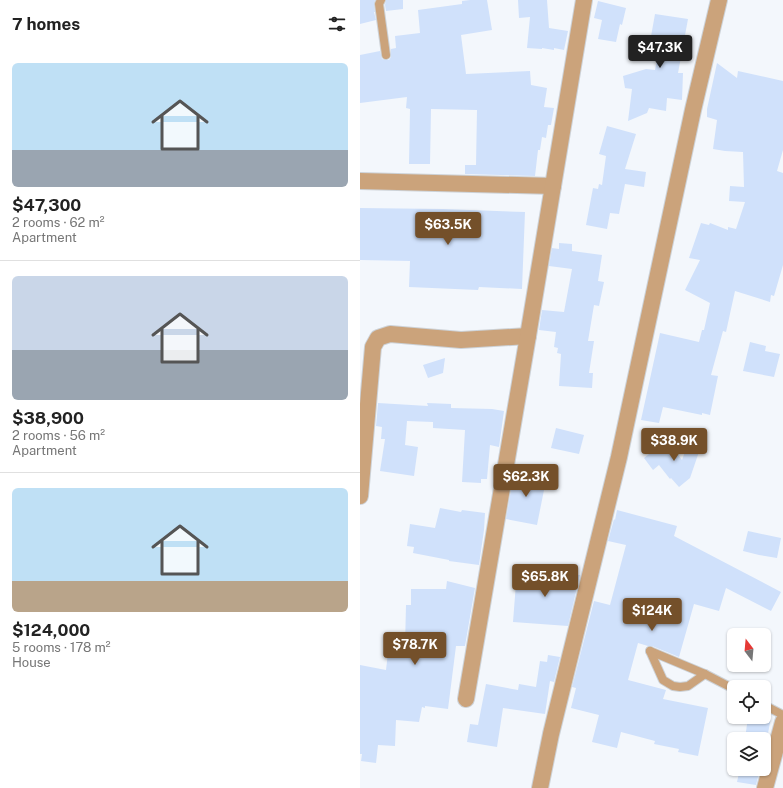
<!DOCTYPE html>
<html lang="en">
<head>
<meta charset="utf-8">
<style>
  body { margin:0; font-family:"Public Sans",sans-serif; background:#f6f6f6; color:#222; height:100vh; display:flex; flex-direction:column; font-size:15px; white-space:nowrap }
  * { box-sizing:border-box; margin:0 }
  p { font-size:13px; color:#767676 }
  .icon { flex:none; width:22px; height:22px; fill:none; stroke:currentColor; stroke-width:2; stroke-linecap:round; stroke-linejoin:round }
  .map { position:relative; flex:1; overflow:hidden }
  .panel { display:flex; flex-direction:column; background:#fff; width:360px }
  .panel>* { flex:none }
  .needle { width:26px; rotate:344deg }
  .fabs { position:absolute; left:367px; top:628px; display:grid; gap:8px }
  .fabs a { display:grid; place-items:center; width:44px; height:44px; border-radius:6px; background:#fff; box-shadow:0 1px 3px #0004; font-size:20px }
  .price { position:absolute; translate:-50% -34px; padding:0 9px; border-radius:4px; background:#74502a; color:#fff; font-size:13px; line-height:26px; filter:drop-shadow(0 1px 2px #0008) }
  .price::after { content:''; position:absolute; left:50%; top:24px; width:12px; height:9px; margin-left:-6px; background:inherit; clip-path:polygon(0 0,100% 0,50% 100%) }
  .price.on { background:#222; color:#fff }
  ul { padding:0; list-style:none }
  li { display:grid; align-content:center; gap:8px; height:212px; padding:0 12px }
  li+li { border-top:1px solid #e0e0e0 }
  li span { display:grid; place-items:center; height:124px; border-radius:6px; color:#555 }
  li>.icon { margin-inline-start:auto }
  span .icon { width:72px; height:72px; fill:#fffc; stroke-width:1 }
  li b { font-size:17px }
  h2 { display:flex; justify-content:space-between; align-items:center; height:48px; padding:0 12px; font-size:17px }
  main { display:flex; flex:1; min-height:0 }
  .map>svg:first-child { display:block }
  .building { fill:#d0e1fb }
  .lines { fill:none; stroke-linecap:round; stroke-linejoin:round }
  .lane-casing { stroke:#cdd2d7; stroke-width:10 }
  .street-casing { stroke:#cdd2d7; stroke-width:18 }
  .lane { stroke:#cba37b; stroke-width:8 }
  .street { stroke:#cba37b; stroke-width:16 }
</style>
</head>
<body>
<main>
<section class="panel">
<h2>7 homes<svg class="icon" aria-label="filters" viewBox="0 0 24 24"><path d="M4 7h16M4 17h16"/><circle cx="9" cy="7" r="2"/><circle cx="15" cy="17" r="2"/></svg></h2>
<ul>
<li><span style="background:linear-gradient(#bfe0f5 70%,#9aa5b1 0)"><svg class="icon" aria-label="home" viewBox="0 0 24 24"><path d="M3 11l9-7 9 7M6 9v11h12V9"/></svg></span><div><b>$47,300</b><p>2 rooms · 62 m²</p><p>Apartment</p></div></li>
<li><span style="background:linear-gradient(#c9d6e8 60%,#9aa5b1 0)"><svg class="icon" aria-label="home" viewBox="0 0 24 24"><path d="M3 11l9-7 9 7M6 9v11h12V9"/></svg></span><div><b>$38,900</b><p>2 rooms · 56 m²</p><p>Apartment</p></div></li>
<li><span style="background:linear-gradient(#bfe0f5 75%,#b9a48a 0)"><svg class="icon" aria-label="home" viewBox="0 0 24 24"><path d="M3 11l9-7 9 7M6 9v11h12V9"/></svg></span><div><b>$124,000</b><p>5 rooms · 178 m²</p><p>House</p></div></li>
</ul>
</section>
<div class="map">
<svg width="423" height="788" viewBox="0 0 423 788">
  <rect width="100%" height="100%" fill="#f3f7fc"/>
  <!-- building -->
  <g class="building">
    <polygon points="0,0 15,0 14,4 15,12 14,12 16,20 0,24"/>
    <polygon points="26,0 43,0 43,9 26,11 25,5"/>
    <polygon points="110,0 127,0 132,30 101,35 106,74 170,71 171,85 187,88 184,107 194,108 191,125 188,125 186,138 182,137 180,150 178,150 175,176 105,174 105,165 116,165 117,110 71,109 70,164 49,164 50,109 46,108 47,97 0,103 0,55 20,51 22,59 26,60 29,60 31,57 31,49 36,48 35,36 60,33 58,10 102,4 102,1"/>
    <polygon points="158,0 187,0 189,28 208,31 204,50 194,48 194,50 182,48 182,49 167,48 170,17 159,18"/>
    <polygon points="238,1 266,8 262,25 260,24 256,42 238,39 242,20 234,18"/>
    <polygon points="295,14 328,19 318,73 323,73 322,100 307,98 306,111 289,108 287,113 268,121 272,89 265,88 263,76 286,69 295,70 300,43 290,42"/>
    <polygon points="357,63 377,78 378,71 423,81 423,150 417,171 423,173 423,265 414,296 411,295 410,302 375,291 366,332 363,331 351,375 358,376 350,415 342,413 342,415 303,407 299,423 281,420 300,333 339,342 342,330 344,330 350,303 325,290 340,260 329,258 341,223 349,225 350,223 368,230 368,227 376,229 385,202 369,201 370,186 384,187 383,152 365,151 353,149 357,120 347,117 347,109"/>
    <polygon points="247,126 276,134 265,169 286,172 284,187 265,184 259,214 250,213 247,229 226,225 233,188 238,189 239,184 242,185 246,156 239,154"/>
    <polygon points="0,208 83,209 165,212 162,289 119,287 118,290 49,287 50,261 0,260"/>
    <polygon points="199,243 212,244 212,251 242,255 238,281 244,282 239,306 234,305 228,341 234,341 229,373 233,373 232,388 199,386 201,354 197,353 198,348 194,347 196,332 179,330 182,310 204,312 212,269 189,266 192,248 199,249"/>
    <polygon points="390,342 406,346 405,351 420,354 414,377 383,371"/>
    <polygon points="85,358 83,373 68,378 63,365"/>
    <polygon points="18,403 68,406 67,403 91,404 91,408 132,409 144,411 139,447 130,445 127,479 121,479 121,483 102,482 105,430 73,428 73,422 47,421 45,445 58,447 54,476 20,471 25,439 21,439 22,427 16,426"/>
    <polygon points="196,428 224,435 219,454 191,448"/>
    <polygon points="307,440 322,460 328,443 341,446 330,478 319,487 311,478 310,479 299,465 293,470 284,458"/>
    <polygon points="158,470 184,475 183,479 186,480 177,525 146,519 152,484 155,484"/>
    <polygon points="80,508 101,512 102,510 125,513 124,530 119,565 89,561 89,560 53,553 54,547 47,546 50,524 75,528"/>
    <polygon points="257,510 317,526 314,536 421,592 411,611 366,588 359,611 334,604 319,657 292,646 288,646 278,643 268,680 306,690 303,699 348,708 338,756 318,752 319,749 294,744 295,741 261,732 257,748 232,742 239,715 211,708 216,688 212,687 234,601 250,605 266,545 248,541 254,519 255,520"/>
    <polygon points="388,531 421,538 417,558 399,555 383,551"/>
    <polygon points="157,570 220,575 208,626 153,622"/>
    <polygon points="87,581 115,588 105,646 96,646 88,709 65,706 65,708 62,707 59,722 36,720 35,746 18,745 16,763 1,761 2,754 0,754 0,665 26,670 29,644 45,646 46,605 51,605 51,589 86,589"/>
    <polygon points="188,655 200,657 194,682 190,681 185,714 143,708 137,747 107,742 110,724 118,725 126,684 158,690 159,684 176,687 180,661 187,662"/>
    <polygon points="388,717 411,717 407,739 385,739"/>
    <polygon points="380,769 400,769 396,785 377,782"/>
  </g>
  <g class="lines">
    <defs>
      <g id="lane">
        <polyline points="21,0 19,4 26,55"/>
        <polyline points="290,651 345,674 374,689"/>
        <polyline points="290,651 303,680 313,686 320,687 328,686 345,674"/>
        <polyline points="404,705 423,715"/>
      </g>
      <g id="street">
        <polyline points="0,181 193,186"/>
        <polyline points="0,496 13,347 18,338 30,334 101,340 168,336"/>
        <polyline points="106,699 168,336 224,0"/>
        <polyline points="180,788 191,734 259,457 333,110 359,0"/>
        <polyline points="405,788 423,722"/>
      </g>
    </defs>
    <!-- lane casing -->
    <use href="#lane" class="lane-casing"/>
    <!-- street casing -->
    <use href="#street" class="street-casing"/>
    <!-- lane -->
    <use href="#lane" class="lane"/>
    <!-- street -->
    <use href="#street" class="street"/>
  </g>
</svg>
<div class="fabs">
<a><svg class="needle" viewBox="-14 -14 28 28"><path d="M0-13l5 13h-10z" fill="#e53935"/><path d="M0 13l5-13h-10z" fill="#767676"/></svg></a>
<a><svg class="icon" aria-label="locate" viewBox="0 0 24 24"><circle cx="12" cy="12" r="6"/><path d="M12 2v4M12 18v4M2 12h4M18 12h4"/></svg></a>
<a><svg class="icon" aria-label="layers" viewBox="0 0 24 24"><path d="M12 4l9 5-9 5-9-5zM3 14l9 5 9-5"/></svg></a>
</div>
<b class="price on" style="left:300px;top:69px">$47.3K</b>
<b class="price" style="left:88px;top:246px">$63.5K</b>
<b class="price" style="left:314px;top:462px">$38.9K</b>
<b class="price" style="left:166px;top:498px">$62.3K</b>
<b class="price" style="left:185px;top:598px">$65.8K</b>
<b class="price" style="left:292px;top:632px">$124K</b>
<b class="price" style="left:55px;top:666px">$78.7K</b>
</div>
</main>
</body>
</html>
